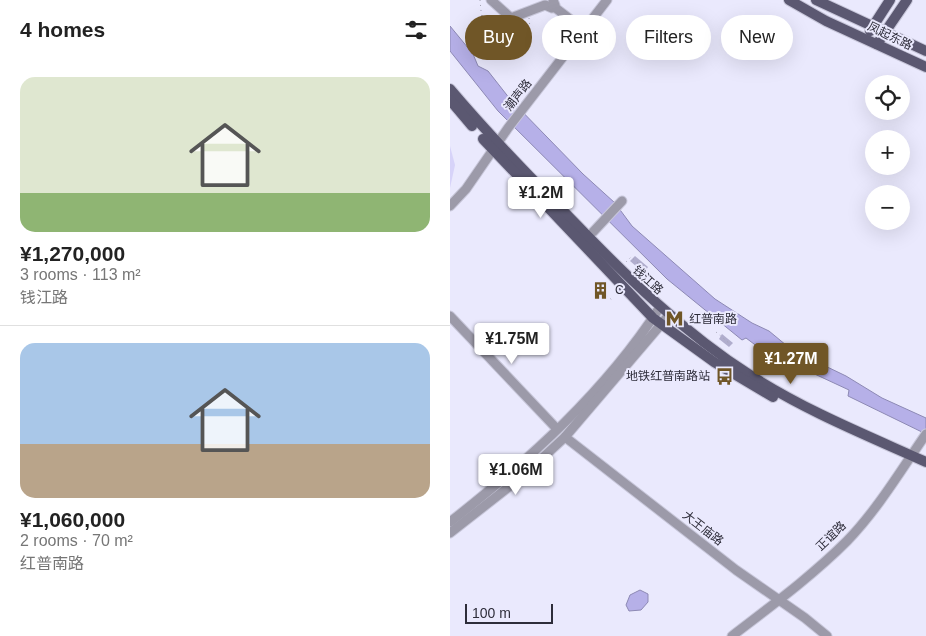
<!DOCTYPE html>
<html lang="en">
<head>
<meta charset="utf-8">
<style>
  body { margin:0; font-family:Helvetica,"Noto Sans SC",sans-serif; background:#f6f6f6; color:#222; height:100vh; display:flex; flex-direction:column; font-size:19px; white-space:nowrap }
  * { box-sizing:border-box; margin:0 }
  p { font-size:16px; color:#767676 }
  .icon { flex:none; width:28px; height:28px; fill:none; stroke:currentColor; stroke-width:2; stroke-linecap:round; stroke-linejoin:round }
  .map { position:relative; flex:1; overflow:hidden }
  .side { display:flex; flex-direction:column; background:#fff; width:450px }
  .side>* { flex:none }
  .top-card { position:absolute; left:15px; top:15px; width:385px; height:45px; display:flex; gap:10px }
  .controls { position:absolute; left:415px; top:75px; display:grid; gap:10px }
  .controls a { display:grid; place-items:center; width:45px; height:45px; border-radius:50%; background:#fff; box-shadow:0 5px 20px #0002; font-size:25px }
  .scale { position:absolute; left:15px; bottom:12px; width:88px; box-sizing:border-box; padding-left:5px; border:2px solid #2e2d3a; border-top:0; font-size:14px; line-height:18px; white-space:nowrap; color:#2e2d3a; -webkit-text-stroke:4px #eae9fd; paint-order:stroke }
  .price { position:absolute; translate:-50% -42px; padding:0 11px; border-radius:5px; background:#fff; color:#222; font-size:16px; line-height:32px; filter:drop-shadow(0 1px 2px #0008) }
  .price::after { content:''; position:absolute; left:50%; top:30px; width:15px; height:11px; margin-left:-8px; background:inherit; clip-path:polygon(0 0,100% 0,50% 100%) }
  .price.on { background:#705627; color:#fff }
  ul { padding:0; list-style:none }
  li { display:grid; align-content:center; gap:10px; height:265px; padding:0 20px }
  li+li { border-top:1px solid #e0e0e0 }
  li span { display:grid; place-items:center; height:155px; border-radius:15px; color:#555 }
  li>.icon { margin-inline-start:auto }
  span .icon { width:90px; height:90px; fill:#fffc; stroke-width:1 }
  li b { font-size:21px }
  h2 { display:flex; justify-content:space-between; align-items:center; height:60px; padding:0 20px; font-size:21px }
  .tag { padding:0 18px; border-radius:22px; background:#fff; box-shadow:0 5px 20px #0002; font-size:18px; line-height:45px }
  .tag.on { background:#705627; color:#fff }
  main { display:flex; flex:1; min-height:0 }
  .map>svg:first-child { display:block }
  .green { fill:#d7d3f9 }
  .water { fill:#b6b0e8; stroke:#8d89b4 }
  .building { fill:#b0adcd }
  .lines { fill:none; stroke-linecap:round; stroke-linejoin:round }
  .minor-casing { stroke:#c8c7da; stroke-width:11 }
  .major-casing { stroke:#c8c7da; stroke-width:12 }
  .path { stroke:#a3a2b3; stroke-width:1; stroke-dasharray:1 4; stroke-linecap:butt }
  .minor { stroke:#9c9aa9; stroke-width:9 }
  .major { stroke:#5b5871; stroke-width:10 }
  .labels { text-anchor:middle; stroke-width:4; stroke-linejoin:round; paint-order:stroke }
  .street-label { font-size:12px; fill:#2e2d3a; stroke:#eae9fd }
  .poi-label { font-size:12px; fill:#2e2d3a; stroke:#eae9fd; text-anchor:start }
</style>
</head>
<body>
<main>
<section class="side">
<h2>4 homes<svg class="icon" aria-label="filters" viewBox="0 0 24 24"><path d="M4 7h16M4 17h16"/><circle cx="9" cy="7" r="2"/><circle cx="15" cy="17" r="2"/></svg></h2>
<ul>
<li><span style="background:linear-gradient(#dfe7d0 75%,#8fb573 0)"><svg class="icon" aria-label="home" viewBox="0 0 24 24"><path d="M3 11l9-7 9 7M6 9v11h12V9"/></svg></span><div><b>¥1,270,000</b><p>3 rooms · 113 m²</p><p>钱江路</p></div></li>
<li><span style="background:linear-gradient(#a9c7e8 65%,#b9a48a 0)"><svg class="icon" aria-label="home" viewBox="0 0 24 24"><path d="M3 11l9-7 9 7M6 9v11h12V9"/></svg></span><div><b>¥1,060,000</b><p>2 rooms · 70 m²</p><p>红普南路</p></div></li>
</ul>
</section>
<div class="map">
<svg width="476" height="636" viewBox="0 0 476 636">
  <rect width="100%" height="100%" fill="#eae9fd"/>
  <!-- green -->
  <polygon class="green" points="0,146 5,165 0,188"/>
  <!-- water -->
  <g class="water">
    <polygon points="0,26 23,54 28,66 38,71 60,99 133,174 165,203 182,226 265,299 302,323 319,331 342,350 396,376 432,398 476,418 476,434 398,396 399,390 356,370 332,365 296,338 292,340 217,279 48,111 0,51"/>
    <polygon points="190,590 198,594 198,602 191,610 179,611 176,605 180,595"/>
  </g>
  <!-- building -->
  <g class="building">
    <polygon points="185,256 198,267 194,273 180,261"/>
    <polygon points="272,334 283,343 279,347 269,339"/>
  </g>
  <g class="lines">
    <defs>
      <g id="minor">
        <polyline points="41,0 61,18 95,5 102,8 105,5 103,0"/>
        <polyline points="103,6 134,30"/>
        <polyline points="0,206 16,189 58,128 157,0"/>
        <polyline points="143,232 172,201"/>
        <polyline points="0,316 107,429"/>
        <polyline points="115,437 286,570 355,618 377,636"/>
        <path d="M0,522C79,460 155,392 210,307"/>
        <polyline points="0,533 74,475 115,437 219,315"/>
        <path d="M282,636C321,606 362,576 397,541C428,509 451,470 476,434"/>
      </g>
      <g id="major">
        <polyline points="339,0 376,21 476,67"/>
        <polyline points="366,0 476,51"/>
        <polyline points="420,31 440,0"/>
        <polyline points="427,44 457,0"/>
        <path d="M0,89C39,135 81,178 124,222C178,278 233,332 300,375C356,411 416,435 476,462"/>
        <polyline points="0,100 22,126"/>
        <polyline points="33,139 203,318 264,362 323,397"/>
      </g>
    </defs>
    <!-- minor casing -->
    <use href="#minor" class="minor-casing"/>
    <!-- major casing -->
    <use href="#major" class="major-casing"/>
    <!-- path -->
    <g class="path">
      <polyline points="30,0 34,43 40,46 49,45 48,32 57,32"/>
      <polyline points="32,16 36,15"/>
      <polyline points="79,18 80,28"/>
      <polyline points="56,23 58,61"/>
      <polyline points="49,26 55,25"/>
      <polyline points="33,29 38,28"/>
      <polyline points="176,262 181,257 200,273"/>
      <polyline points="149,289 162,300"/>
      <polyline points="266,332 280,344"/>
    </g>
    <!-- minor -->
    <use href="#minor" class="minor"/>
    <!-- major -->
    <use href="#major" class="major"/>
  </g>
  <!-- icons -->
  <defs>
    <symbol id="building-bare" viewBox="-9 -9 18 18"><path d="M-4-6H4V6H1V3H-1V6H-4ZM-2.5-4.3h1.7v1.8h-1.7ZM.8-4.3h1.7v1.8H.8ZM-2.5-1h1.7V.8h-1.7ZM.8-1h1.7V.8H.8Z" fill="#705627" stroke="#eae9fd" stroke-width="2.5" paint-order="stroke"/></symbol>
    <symbol id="metro-bare" viewBox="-9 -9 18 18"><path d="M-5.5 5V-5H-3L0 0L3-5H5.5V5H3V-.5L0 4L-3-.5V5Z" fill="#705627" stroke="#eae9fd" stroke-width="2.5" paint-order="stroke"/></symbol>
    <symbol id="bus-bare" viewBox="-9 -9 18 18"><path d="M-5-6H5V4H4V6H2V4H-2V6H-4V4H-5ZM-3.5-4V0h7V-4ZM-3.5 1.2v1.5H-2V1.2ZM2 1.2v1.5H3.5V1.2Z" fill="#705627" stroke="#eae9fd" stroke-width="2.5" paint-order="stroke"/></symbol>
  </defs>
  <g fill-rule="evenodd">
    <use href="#building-bare" x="138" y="278" width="25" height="25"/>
    <use href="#metro-bare" x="212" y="306" width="25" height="25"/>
    <use href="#bus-bare" x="262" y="364" width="25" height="25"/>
  </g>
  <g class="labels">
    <!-- street labels -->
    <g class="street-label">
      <text transform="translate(440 36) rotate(26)" y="4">凤起东路</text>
      <text transform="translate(68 95) rotate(-52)" y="4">潮声路</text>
      <text transform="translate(198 280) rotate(42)" y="4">钱江路</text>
      <text transform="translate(253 528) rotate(38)" y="4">大王庙路</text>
      <text transform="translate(381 536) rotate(-44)" y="4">正谊路</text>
    </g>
    <!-- poi labels -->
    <g class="poi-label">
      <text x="165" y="294">C</text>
      <text x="239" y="323">红普南路</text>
      <text x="260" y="380" text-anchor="end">地铁红普南路站</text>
    </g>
  </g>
</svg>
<div class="controls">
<a><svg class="icon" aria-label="locate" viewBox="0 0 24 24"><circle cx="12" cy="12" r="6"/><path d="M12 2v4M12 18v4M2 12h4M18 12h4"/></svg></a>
<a>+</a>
<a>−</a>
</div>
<div class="scale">100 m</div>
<b class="price" style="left:91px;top:219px">¥1.2M</b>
<b class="price" style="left:62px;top:365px">¥1.75M</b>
<b class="price on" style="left:341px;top:385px">¥1.27M</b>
<b class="price" style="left:66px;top:496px">¥1.06M</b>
<div class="top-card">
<a class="tag on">Buy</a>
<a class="tag">Rent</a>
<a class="tag">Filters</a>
<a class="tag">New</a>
</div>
</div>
</main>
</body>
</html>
